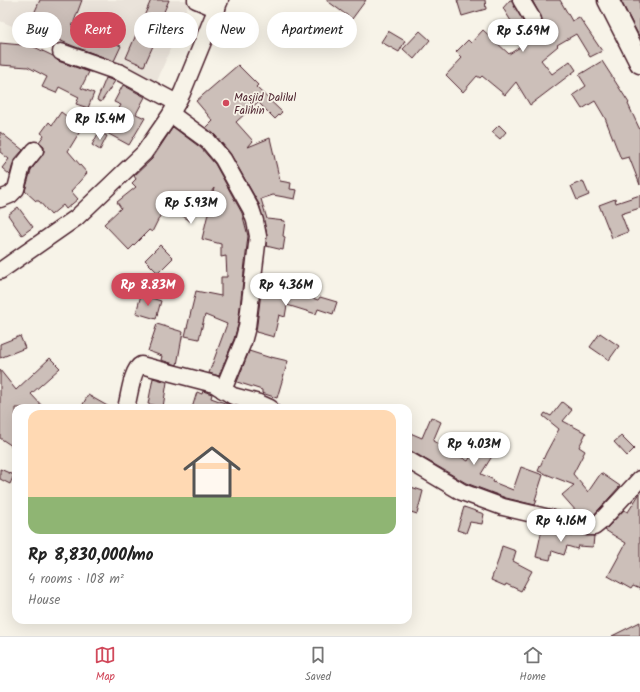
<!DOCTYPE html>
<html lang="en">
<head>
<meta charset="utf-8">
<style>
  body { margin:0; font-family:Kalam,sans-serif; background:#f6f6f6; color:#222; height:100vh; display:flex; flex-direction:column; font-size:15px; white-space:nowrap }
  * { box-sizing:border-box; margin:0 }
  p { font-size:13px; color:#767676 }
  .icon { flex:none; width:22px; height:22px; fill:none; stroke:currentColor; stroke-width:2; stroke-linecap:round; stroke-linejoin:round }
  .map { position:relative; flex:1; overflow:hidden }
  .details { position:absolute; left:12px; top:404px; width:400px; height:220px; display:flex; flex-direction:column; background:#fff; border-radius:12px; box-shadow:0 4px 16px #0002 }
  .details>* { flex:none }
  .top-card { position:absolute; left:12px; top:12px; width:400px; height:36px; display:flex; gap:8px }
  .price { position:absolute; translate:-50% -34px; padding:0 9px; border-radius:14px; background:#fff; color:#222; font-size:13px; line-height:26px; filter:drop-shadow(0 1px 2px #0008) }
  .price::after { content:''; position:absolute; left:50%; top:24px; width:12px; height:9px; margin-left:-6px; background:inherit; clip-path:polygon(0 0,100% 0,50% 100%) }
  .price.current { background:#d1495b; color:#fff }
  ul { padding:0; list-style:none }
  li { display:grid; align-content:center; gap:8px; height:212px; padding:0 16px }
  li+li { border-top:1px solid #e0e0e0 }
  li span { display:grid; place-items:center; height:124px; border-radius:12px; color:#555 }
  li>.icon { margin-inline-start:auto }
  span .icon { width:72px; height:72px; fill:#fffc; stroke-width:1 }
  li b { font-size:17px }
  .chip { padding:0 14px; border-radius:18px; background:#fff; box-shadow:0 4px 16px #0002; font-size:14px; line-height:36px }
  .chip.current { background:#d1495b; color:#fff }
  .menu { display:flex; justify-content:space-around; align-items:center; height:56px; border-top:1px solid #e0e0e0; background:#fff; font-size:11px; color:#767676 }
  .menu a { display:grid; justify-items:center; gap:2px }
  .menu .current { color:#d1495b }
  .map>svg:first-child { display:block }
  .built { fill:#eae3da }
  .building { fill:#ccbfb9; stroke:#4a1f2b }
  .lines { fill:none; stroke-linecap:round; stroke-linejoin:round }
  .minor-casing { stroke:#4a1f2b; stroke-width:19 }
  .major-casing { stroke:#4a1f2b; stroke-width:23 }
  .minor { stroke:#f7f3e8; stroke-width:16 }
  .major { stroke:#f7f3e8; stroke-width:20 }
  .poi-dot { fill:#d1495b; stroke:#f7f3e8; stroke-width:1.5 }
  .labels { text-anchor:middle; stroke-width:3.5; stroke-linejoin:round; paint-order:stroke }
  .poi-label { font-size:11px; fill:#4a1f2b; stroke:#f7f3e8; text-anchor:start }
</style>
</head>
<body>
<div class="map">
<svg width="640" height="636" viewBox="0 0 640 636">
  <rect width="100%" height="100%" fill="#f7f3e8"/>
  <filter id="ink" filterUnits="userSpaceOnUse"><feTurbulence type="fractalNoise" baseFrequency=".025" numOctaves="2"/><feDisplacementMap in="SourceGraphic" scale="8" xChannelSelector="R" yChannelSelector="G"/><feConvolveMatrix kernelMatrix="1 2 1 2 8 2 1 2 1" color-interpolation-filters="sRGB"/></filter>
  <g filter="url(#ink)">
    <!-- built -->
    <polygon class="built" points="0,0 190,0 156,84 0,21"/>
    <!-- building -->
    <g class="building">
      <polygon points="40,0 82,0 72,27 102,40 103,38 121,46 114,61 73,46 28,27"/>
      <polygon points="151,0 169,0 160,21 172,26 165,41 157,37 144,66 126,58"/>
      <polygon points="326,0 366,0 352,19"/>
      <polygon points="457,0 485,0 486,9 462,16"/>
      <polygon points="510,0 512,0 525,25 533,29 538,28 541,25 542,19 532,0 560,0 572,21 579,17 602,51 590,57 576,34 557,45 558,46 541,60 552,74 570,61 576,70 530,105 516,82 505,95 482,76 480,78 477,76 463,92 446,75 462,58 456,52 468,40 471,43 483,30 509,54 525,44 503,8"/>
      <polygon points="623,0 640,0 640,38 621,1"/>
      <polygon points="388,31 405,41 399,52 381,42"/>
      <polygon points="420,31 430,40 414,59 403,49"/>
      <polygon points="24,42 53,56 58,61 89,72 81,88 94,93 88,108 76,104 79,97 59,87 56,93 42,87 47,77 28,67 0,65 0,43 22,45"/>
      <polygon points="602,61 629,103 628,104 640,130 640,185 629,157 621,159 605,118 595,101 582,109 573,95 586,86 579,75"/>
      <polygon points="238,65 258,85 256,87 282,112 275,119 258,102 236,122 253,141 248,147 270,138 280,181 291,183 290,189 297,190 295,199 273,195 261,199 267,219 285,221 283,236 285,237 283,250 266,246 267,234 259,204 230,153 215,135 206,128 213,121 196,101"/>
      <polygon points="106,78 115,81 101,102 97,100"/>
      <polygon points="123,85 145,97 136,114 145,118 129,145 105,132 121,105 114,102"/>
      <polygon points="61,112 82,128 68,151 87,173 71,191 78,199 66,209 63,205 51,215 39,201 36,201 25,191 31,170 44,152 44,146 39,142 44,135 41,133 49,122 52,125"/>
      <polygon points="499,125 506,132 500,139 492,132"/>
      <polygon points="173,127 201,148 215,164 242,213 248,236 238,325 234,339 219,376 209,373 227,324 205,315 199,339 185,336 196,291 221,296 221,277 227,277 226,256 221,257 221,244 202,239 214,188 190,221 166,204 152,232 149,230 129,250 104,224 121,208 117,202 136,187 132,183 136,179 134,176 152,159"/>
      <polygon points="0,132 23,150 14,160 10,175 2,168 9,159 0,152"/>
      <polygon points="99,132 107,136 100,150 92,145"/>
      <polygon points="583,181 589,195 577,200 571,186"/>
      <polygon points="640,195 640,208 621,214 628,232 612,238 599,205 615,199 616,203"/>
      <polygon points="18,207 33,227 22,235 8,215"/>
      <polygon points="160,245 173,258 158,273 145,260"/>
      <polygon points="262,285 286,292 287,290 318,300 320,297 337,302 333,314 318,309 316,314 287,305 285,317 279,315 274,337 256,332"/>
      <polygon points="141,295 161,301 156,319 136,313"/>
      <polygon points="157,324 183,332 177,365 161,360 162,356 148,351"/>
      <polygon points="600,333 619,346 609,360 590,347"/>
      <polygon points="20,336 25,348 0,358 0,344"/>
      <polygon points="249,351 271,358 271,357 288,361 277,398 262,393 262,390 237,382"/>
      <polygon points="50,358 60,368 31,394 44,408 16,408 16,440 12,446 0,438 0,370 16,390"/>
      <polygon points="153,378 167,382 163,407 148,404"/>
      <polygon points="203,391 212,394 211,398 236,407 236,408 192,408 197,392 202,394"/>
      <polygon points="88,395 111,408 81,408"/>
      <polygon points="562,402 572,410 563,421 586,433 579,447 585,451 573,474 588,492 601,473 620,486 591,518 583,516 577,512 562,495 574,485 538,471 546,453 559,429 543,416 545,413 551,416"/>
      <polygon points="431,417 441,422 433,441 468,461 484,435 499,445 481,474 494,480 493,482 513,490 521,467 543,475 535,500 537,500 535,505 506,498 466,483 413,452 408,451 408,432 422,438"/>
      <polygon points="621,436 634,449 627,456 614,442"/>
      <polygon points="0,469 14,475 10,484 0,479"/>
      <polygon points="408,486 423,491 417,514 408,511"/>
      <polygon points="640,493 640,589 633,586 631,589 608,576 626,543 605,530 624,510 628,512"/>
      <polygon points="464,507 484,514 482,524 470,522 466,533 457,530"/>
      <polygon points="542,529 572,536 573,533 594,536 593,547 578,546 577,549 567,546 564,555 552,551 550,560 536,557"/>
      <polygon points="502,546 516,551 513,561 532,571 521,591 506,584 505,586 491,580 498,561"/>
      <polygon points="640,622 640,636 612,636"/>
    </g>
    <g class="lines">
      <defs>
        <g id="minor">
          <polyline points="196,0 217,9"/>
          <polyline points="521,0 533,20"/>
          <polyline points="61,52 121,73 177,103"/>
          <polyline points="171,114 208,141 223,159 251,209 255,221 258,236 247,327 243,342 223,390"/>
          <polyline points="0,199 10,195 16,189 22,166 35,150"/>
          <polyline points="0,271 76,218 144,153 171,114 182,93 220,0"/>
          <path d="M126,408C129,398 132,369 141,365L214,384L233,396L259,403L270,408"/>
          <polyline points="408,460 462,492 503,507 588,527 594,527 599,523 640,479"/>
        </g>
        <polyline id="major" points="608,0 640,63"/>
      </defs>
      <!-- minor casing -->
      <use href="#minor" class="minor-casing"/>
      <!-- major casing -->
      <use href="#major" class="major-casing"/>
      <!-- minor -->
      <use href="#minor" class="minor"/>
      <!-- major -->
      <use href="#major" class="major"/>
    </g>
  </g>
  <!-- markers -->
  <circle class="poi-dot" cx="226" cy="103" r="4"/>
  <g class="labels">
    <!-- poi labels -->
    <g class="poi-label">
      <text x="234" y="101">Masjid Dalilul<tspan x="234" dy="13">Falihin</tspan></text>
    </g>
  </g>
</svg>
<b class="price" style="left:523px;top:53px">Rp 5.69M</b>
<b class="price" style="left:100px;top:141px">Rp 15.4M</b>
<b class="price" style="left:191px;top:225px">Rp 5.93M</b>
<b class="price current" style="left:148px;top:307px">Rp 8.83M</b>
<b class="price" style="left:286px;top:307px">Rp 4.36M</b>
<b class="price" style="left:474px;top:466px">Rp 4.03M</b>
<b class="price" style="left:561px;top:543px">Rp 4.16M</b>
<div class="top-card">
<a class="chip">Buy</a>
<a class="chip current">Rent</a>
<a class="chip">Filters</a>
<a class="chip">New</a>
<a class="chip">Apartment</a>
</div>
<section class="details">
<ul>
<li><span style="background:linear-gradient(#ffd9b3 70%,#8fb573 0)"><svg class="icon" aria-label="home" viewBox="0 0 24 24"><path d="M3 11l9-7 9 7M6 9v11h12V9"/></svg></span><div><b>Rp 8,830,000/mo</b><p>4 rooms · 108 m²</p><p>House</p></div></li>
</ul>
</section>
</div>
<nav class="menu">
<a class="current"><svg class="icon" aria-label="map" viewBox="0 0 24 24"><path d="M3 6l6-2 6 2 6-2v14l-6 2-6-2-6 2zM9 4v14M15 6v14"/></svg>Map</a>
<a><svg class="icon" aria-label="saved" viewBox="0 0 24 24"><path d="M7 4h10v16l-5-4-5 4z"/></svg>Saved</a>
<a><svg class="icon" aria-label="home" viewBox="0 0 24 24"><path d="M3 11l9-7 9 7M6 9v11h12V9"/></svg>Home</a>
</nav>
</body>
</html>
